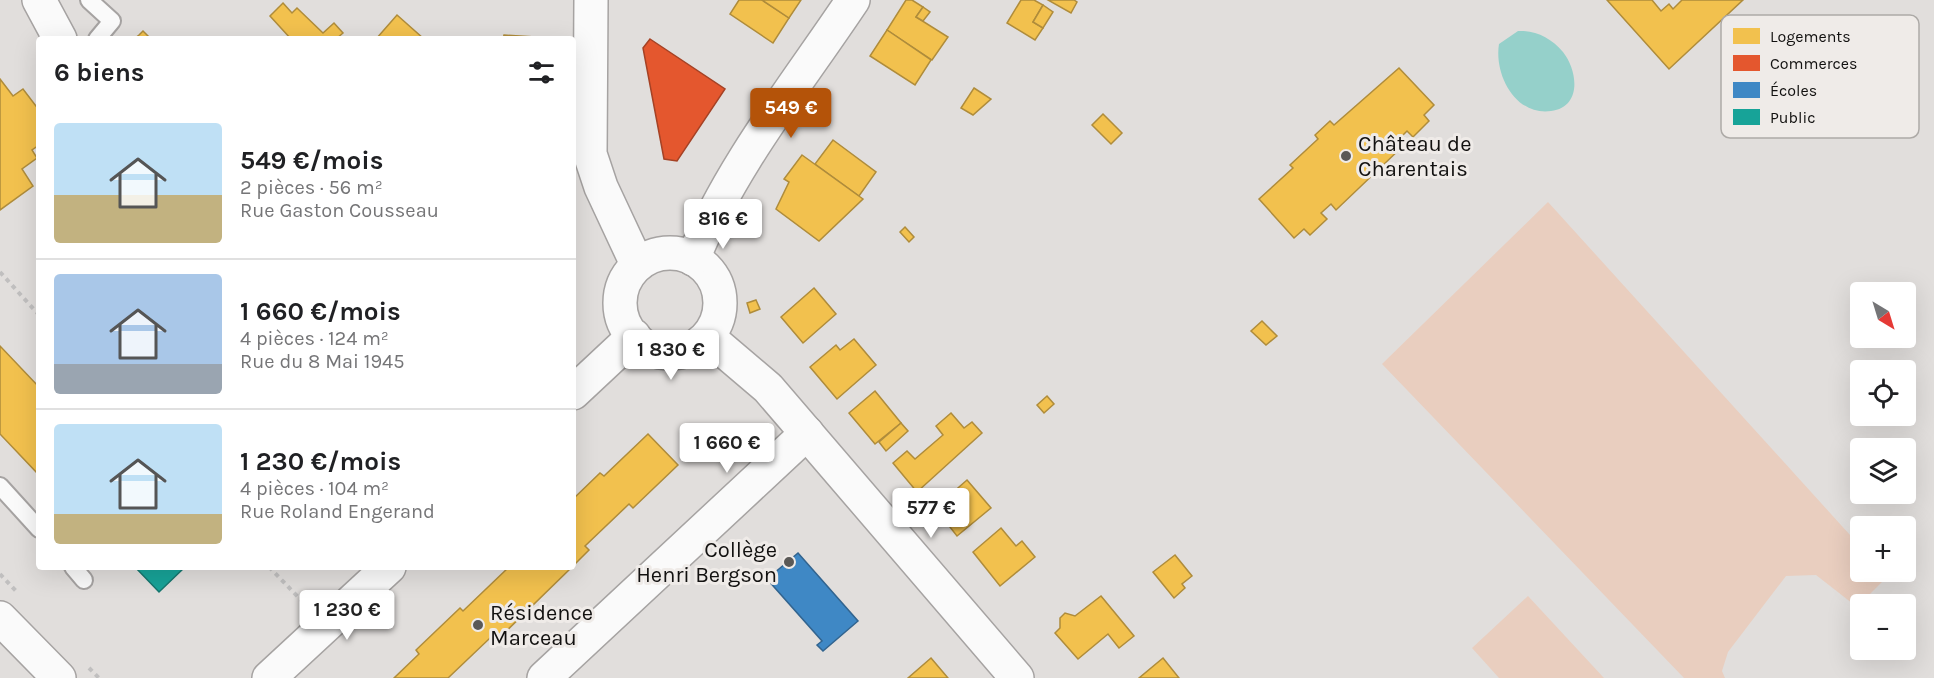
<!DOCTYPE html>
<html lang="fr">
<head>
<meta charset="utf-8">
<style>
  body { margin:0; font-family:Karla,sans-serif; background:#f2f2f2; color:#202124; height:100vh; display:flex; flex-direction:column; font-size:22px; white-space:nowrap }
  * { box-sizing:border-box; margin:0 }
  p { font-size:20px; color:#757577 }
  .icon { flex:none; width:33px; height:33px; fill:none; stroke:currentColor; stroke-width:2; stroke-linecap:round; stroke-linejoin:round }
  .map { position:relative; flex:1; overflow:hidden }
  .panel { position:absolute; left:36px; top:36px; width:540px; height:534px; display:flex; flex-direction:column; background:#fff; border-radius:6px; box-shadow:0 6px 24px #0002 }
  .panel>* { flex:none }
  .needle { width:39px; rotate:142deg }
  .tools { position:absolute; left:1850px; top:282px; display:grid; gap:12px }
  .tools a { display:grid; place-items:center; width:66px; height:66px; border-radius:6px; background:#fff; box-shadow:0 6px 24px #0002; font-size:30px }
  .price { position:absolute; translate:-50% -51px; padding:0 14px; border-radius:6px; background:#fff; color:#222; font-size:20px; line-height:39px; filter:drop-shadow(0 2px 3px #0008) }
  .price::after { content:''; position:absolute; left:50%; top:36px; width:18px; height:14px; margin-left:-9px; background:inherit; clip-path:polygon(0 0,100% 0,50% 100%) }
  .price.active { background:#b45309; color:#fff }
  ul { padding:0; list-style:none }
  li { display:flex; align-items:center; gap:18px; height:150px; padding:0 18px }
  li+li { border-top:2px solid #e0e0e0 }
  li span { display:grid; place-items:center; flex:none; width:168px; height:120px; border-radius:6px; color:#555 }
  li>.icon { margin-inline-start:auto }
  span .icon { width:72px; height:72px; fill:#fffc; stroke-width:1 }
  li b { font-size:26px }
  h2 { display:flex; justify-content:space-between; align-items:center; height:72px; padding:0 18px; font-size:26px }
  .map>svg:first-child { display:block }
  .green { fill:#e9cebf }
  .water { fill:#95d0ca }
  .homes { fill:#f2c14e; stroke:#af8c3b; stroke-width:1.5 }
  .shops { fill:#e4572e; stroke:#a54225; stroke-width:1.5 }
  .schools { fill:#3f88c5; stroke:#32648f; stroke-width:1.5 }
  .public { fill:#17a398; stroke:#16776f; stroke-width:1.5 }
  .lines { fill:none; stroke-linecap:round; stroke-linejoin:round }
  .service-casing { stroke:#a6a3a2; stroke-width:20 }
  .minor-casing { stroke:#a6a3a2; stroke-width:36 }
  .path { stroke:#c0bfbf; stroke-width:4; stroke-dasharray:4.5 4.5; stroke-linecap:butt }
  .service { stroke:#fafafa; stroke-width:16 }
  .minor { stroke:#fafafa; stroke-width:33 }
  .poi-dot { fill:#5a5957; stroke:#efebe8; stroke-width:2 }
  .labels { text-anchor:middle; stroke-width:6; stroke-linejoin:round; paint-order:stroke }
  .poi-label { font-size:22px; fill:#121110; stroke:#efebe8; text-anchor:start }
  .key { fill:#efebe8; stroke:#adaaa7; stroke-width:1.5 }
  .key-label { font-size:16px; fill:#121110 }
</style>
</head>
<body>
<div class="map">
<svg width="1934" height="678" viewBox="0 0 1934 678">
  <rect width="100%" height="100%" fill="#e1dedc"/>
  <!-- green -->
  <g class="green">
    <polygon points="1548,202 1860,546 1860,572 1883,572 1888,576 1857,607 1816,575 1786,576 1728,652 1722,671 1725,678 1684,678 1382,364"/>
    <polygon points="1528,596 1604,678 1499,678 1472,648"/>
  </g>
  <!-- water -->
  <path class="water" d="M1518,31C1536,30 1551,38 1563,52C1578,71 1582,107 1551,111C1515,116 1494,74 1499,44Z"/>
  <!-- homes -->
  <g class="homes">
    <polygon points="739,0 762,0 789,18 773,43 730,14"/>
    <polygon points="762,0 801,0 789,18"/>
    <polygon points="906,0 912,0 923,7 916,17 948,37 932,60 887,30"/>
    <polygon points="1021,0 1034,0 1043,5 1033,22 1043,28 1035,40 1007,23"/>
    <polygon points="1048,0 1074,0 1077,2 1071,13"/>
    <polygon points="1607,0 1652,0 1661,11 1669,4 1673,9 1682,0 1743,0 1669,69"/>
    <polygon points="283,3 292,13 297,8 323,33 334,23 343,33 336,39 291,39 270,16"/>
    <polygon points="1043,5 1053,12 1043,28 1033,22"/>
    <polygon points="923,7 930,12 923,21 916,17"/>
    <polygon points="397,15 424,39 376,39"/>
    <polygon points="887,30 931,60 915,85 870,56"/>
    <polygon points="143,31 151,39 134,39 139,35"/>
    <polygon points="504,35 535,37 535,39 503,39"/>
    <polygon points="1399,68 1434,105 1424,115 1429,121 1413,137 1407,131 1397,141 1402,147 1336,210 1331,204 1321,213 1327,219 1310,235 1304,229 1294,238 1259,199 1293,168 1290,165 1318,139 1315,135 1330,121 1334,125"/>
    <polygon points="0,79 13,96 23,89 39,110 39,145 32,150 37,158 22,169 33,186 0,210"/>
    <polygon points="974,88 991,99 973,115 961,108"/>
    <polygon points="1103,114 1122,133 1111,144 1092,125"/>
    <polygon points="833,140 876,172 859,196 815,164"/>
    <polygon points="802,155 863,199 819,241 776,209 789,182 784,179"/>
    <polygon points="905,227 914,237 909,242 900,232"/>
    <polygon points="814,288 836,314 803,343 781,317"/>
    <polygon points="756,300 760,309 750,313 747,303"/>
    <polygon points="1262,321 1277,336 1266,345 1251,331"/>
    <polygon points="854,339 876,365 837,399 810,367 836,345 840,350"/>
    <polygon points="0,346 39,387 39,475 0,434"/>
    <polygon points="875,391 901,423 875,444 849,413"/>
    <polygon points="1047,396 1054,404 1044,413 1037,405"/>
    <polygon points="951,413 964,428 972,422 982,433 917,492 893,463 907,451 915,459 943,435 936,426"/>
    <polygon points="901,423 908,431 886,451 879,442"/>
    <polygon points="648,434 678,465 633,508 629,504 585,546 589,550 573,566 573,499 600,473 604,476"/>
    <polygon points="967,480 991,508 957,536 935,508"/>
    <polygon points="1001,528 1016,546 1022,541 1035,557 1000,586 973,552"/>
    <polygon points="1175,555 1192,576 1182,584 1185,588 1174,598 1153,572"/>
    <polygon points="509,567 572,567 494,643 490,638 448,678 394,678 419,654 416,650 460,608 463,611"/>
    <polygon points="1101,596 1134,636 1119,648 1108,634 1078,659 1055,633 1060,628 1060,618 1065,613 1075,616"/>
    <polygon points="931,658 948,678 908,678"/>
    <polygon points="1163,658 1179,678 1139,678"/>
  </g>
  <!-- shops -->
  <polygon class="shops" points="650,39 725,89 677,161 664,159 643,48"/>
  <!-- schools -->
  <polygon class="schools" points="798,553 858,621 823,651 817,645 822,641 767,579"/>
  <!-- public -->
  <polygon class="public" points="135,567 185,567 159,592"/>
  <g class="lines">
    <defs>
      <g id="service">
        <polyline points="89,0 112,21 97,39"/>
        <polyline points="0,486 39,529"/>
        <polyline points="73,567 84,580"/>
      </g>
      <g id="minor">
        <polyline points="39,0 60,39"/>
        <polyline points="591,0 590,154 601,187 637,264"/>
        <circle cx="670" cy="303" r="50"/>
        <path d="M693,259C729,168 799,81 853,0"/>
        <polyline points="708,337 768,388 1017,678"/>
        <polyline points="573,393 634,336"/>
        <polyline points="0,618 59,678"/>
        <polyline points="269,678 389,567"/>
        <polyline points="544,678 807,433"/>
      </g>
    </defs>
    <!-- service casing -->
    <use href="#service" class="service-casing"/>
    <!-- minor casing -->
    <use href="#minor" class="minor-casing"/>
    <!-- path -->
    <g class="path">
      <polyline points="0,272 39,315"/>
      <polyline points="269,567 304,603"/>
      <polyline points="0,574 16,591"/>
      <polyline points="89,668 99,678"/>
    </g>
    <!-- service -->
    <use href="#service" class="service"/>
    <!-- minor -->
    <use href="#minor" class="minor"/>
  </g>
  <!-- markers -->
  <g class="poi-dot">
    <circle cx="1346" cy="156" r="6"/>
    <circle cx="789" cy="562" r="6"/>
    <circle cx="478" cy="625" r="6"/>
  </g>
  <g class="labels">
    <!-- poi labels -->
    <g class="poi-label">
      <text x="1358" y="151">Château de<tspan x="1358" dy="25">Charentais</tspan></text>
      <text x="777" y="557" text-anchor="end">Collège<tspan x="777" dy="25">Henri Bergson</tspan></text>
      <text x="490" y="620">Résidence<tspan x="490" dy="25">Marceau</tspan></text>
    </g>
  </g>
  <!-- legend -->
  <rect x="1721" y="15" width="198" height="123" rx="9" class="key"/>
  <rect x="1733" y="28" width="27" height="16" fill="#f2c14e"/>
  <rect x="1733" y="55" width="27" height="16" fill="#e4572e"/>
  <rect x="1733" y="82" width="27" height="16" fill="#3f88c5"/>
  <rect x="1733" y="109" width="27" height="16" fill="#17a398"/>
  <g class="key-label">
    <text x="1770" y="42">Logements</text>
    <text x="1770" y="69">Commerces</text>
    <text x="1770" y="96">Écoles</text>
    <text x="1770" y="123">Public</text>
  </g>
</svg>
<div class="tools">
<a><svg class="needle" viewBox="-14 -14 28 28"><path d="M0-13l5 13h-10z" fill="#e53935"/><path d="M0 13l5-13h-10z" fill="#757577"/></svg></a>
<a><svg class="icon" aria-label="locate" viewBox="0 0 24 24"><circle cx="12" cy="12" r="6"/><path d="M12 2v4M12 18v4M2 12h4M18 12h4"/></svg></a>
<a><svg class="icon" aria-label="layers" viewBox="0 0 24 24"><path d="M12 4l9 5-9 5-9-5zM3 14l9 5 9-5"/></svg></a>
<a>+</a>
<a>−</a>
</div>
<b class="price active" style="left:791px;top:139px">549 €</b>
<b class="price" style="left:723px;top:250px">816 €</b>
<b class="price" style="left:671px;top:381px">1 830 €</b>
<b class="price" style="left:727px;top:474px">1 660 €</b>
<b class="price" style="left:931px;top:539px">577 €</b>
<b class="price" style="left:347px;top:641px">1 230 €</b>
<section class="panel">
<h2>6 biens<svg class="icon" aria-label="filters" viewBox="0 0 24 24"><path d="M4 7h16M4 17h16"/><circle cx="9" cy="7" r="2"/><circle cx="15" cy="17" r="2"/></svg></h2>
<ul>
<li><span style="background:linear-gradient(#bfe0f5 60%,#c2b280 0)"><svg class="icon" aria-label="home" viewBox="0 0 24 24"><path d="M3 11l9-7 9 7M6 9v11h12V9"/></svg></span><div><b>549 €/mois</b><p>2 pièces · 56 m²</p><p>Rue Gaston Cousseau</p></div></li>
<li><span style="background:linear-gradient(#a9c7e8 75%,#9aa5b1 0)"><svg class="icon" aria-label="home" viewBox="0 0 24 24"><path d="M3 11l9-7 9 7M6 9v11h12V9"/></svg></span><div><b>1 660 €/mois</b><p>4 pièces · 124 m²</p><p>Rue du 8 Mai 1945</p></div></li>
<li><span style="background:linear-gradient(#bfe0f5 75%,#c2b280 0)"><svg class="icon" aria-label="home" viewBox="0 0 24 24"><path d="M3 11l9-7 9 7M6 9v11h12V9"/></svg></span><div><b>1 230 €/mois</b><p>4 pièces · 104 m²</p><p>Rue Roland Engerand</p></div></li>
</ul>
</section>
</div>
</body>
</html>
